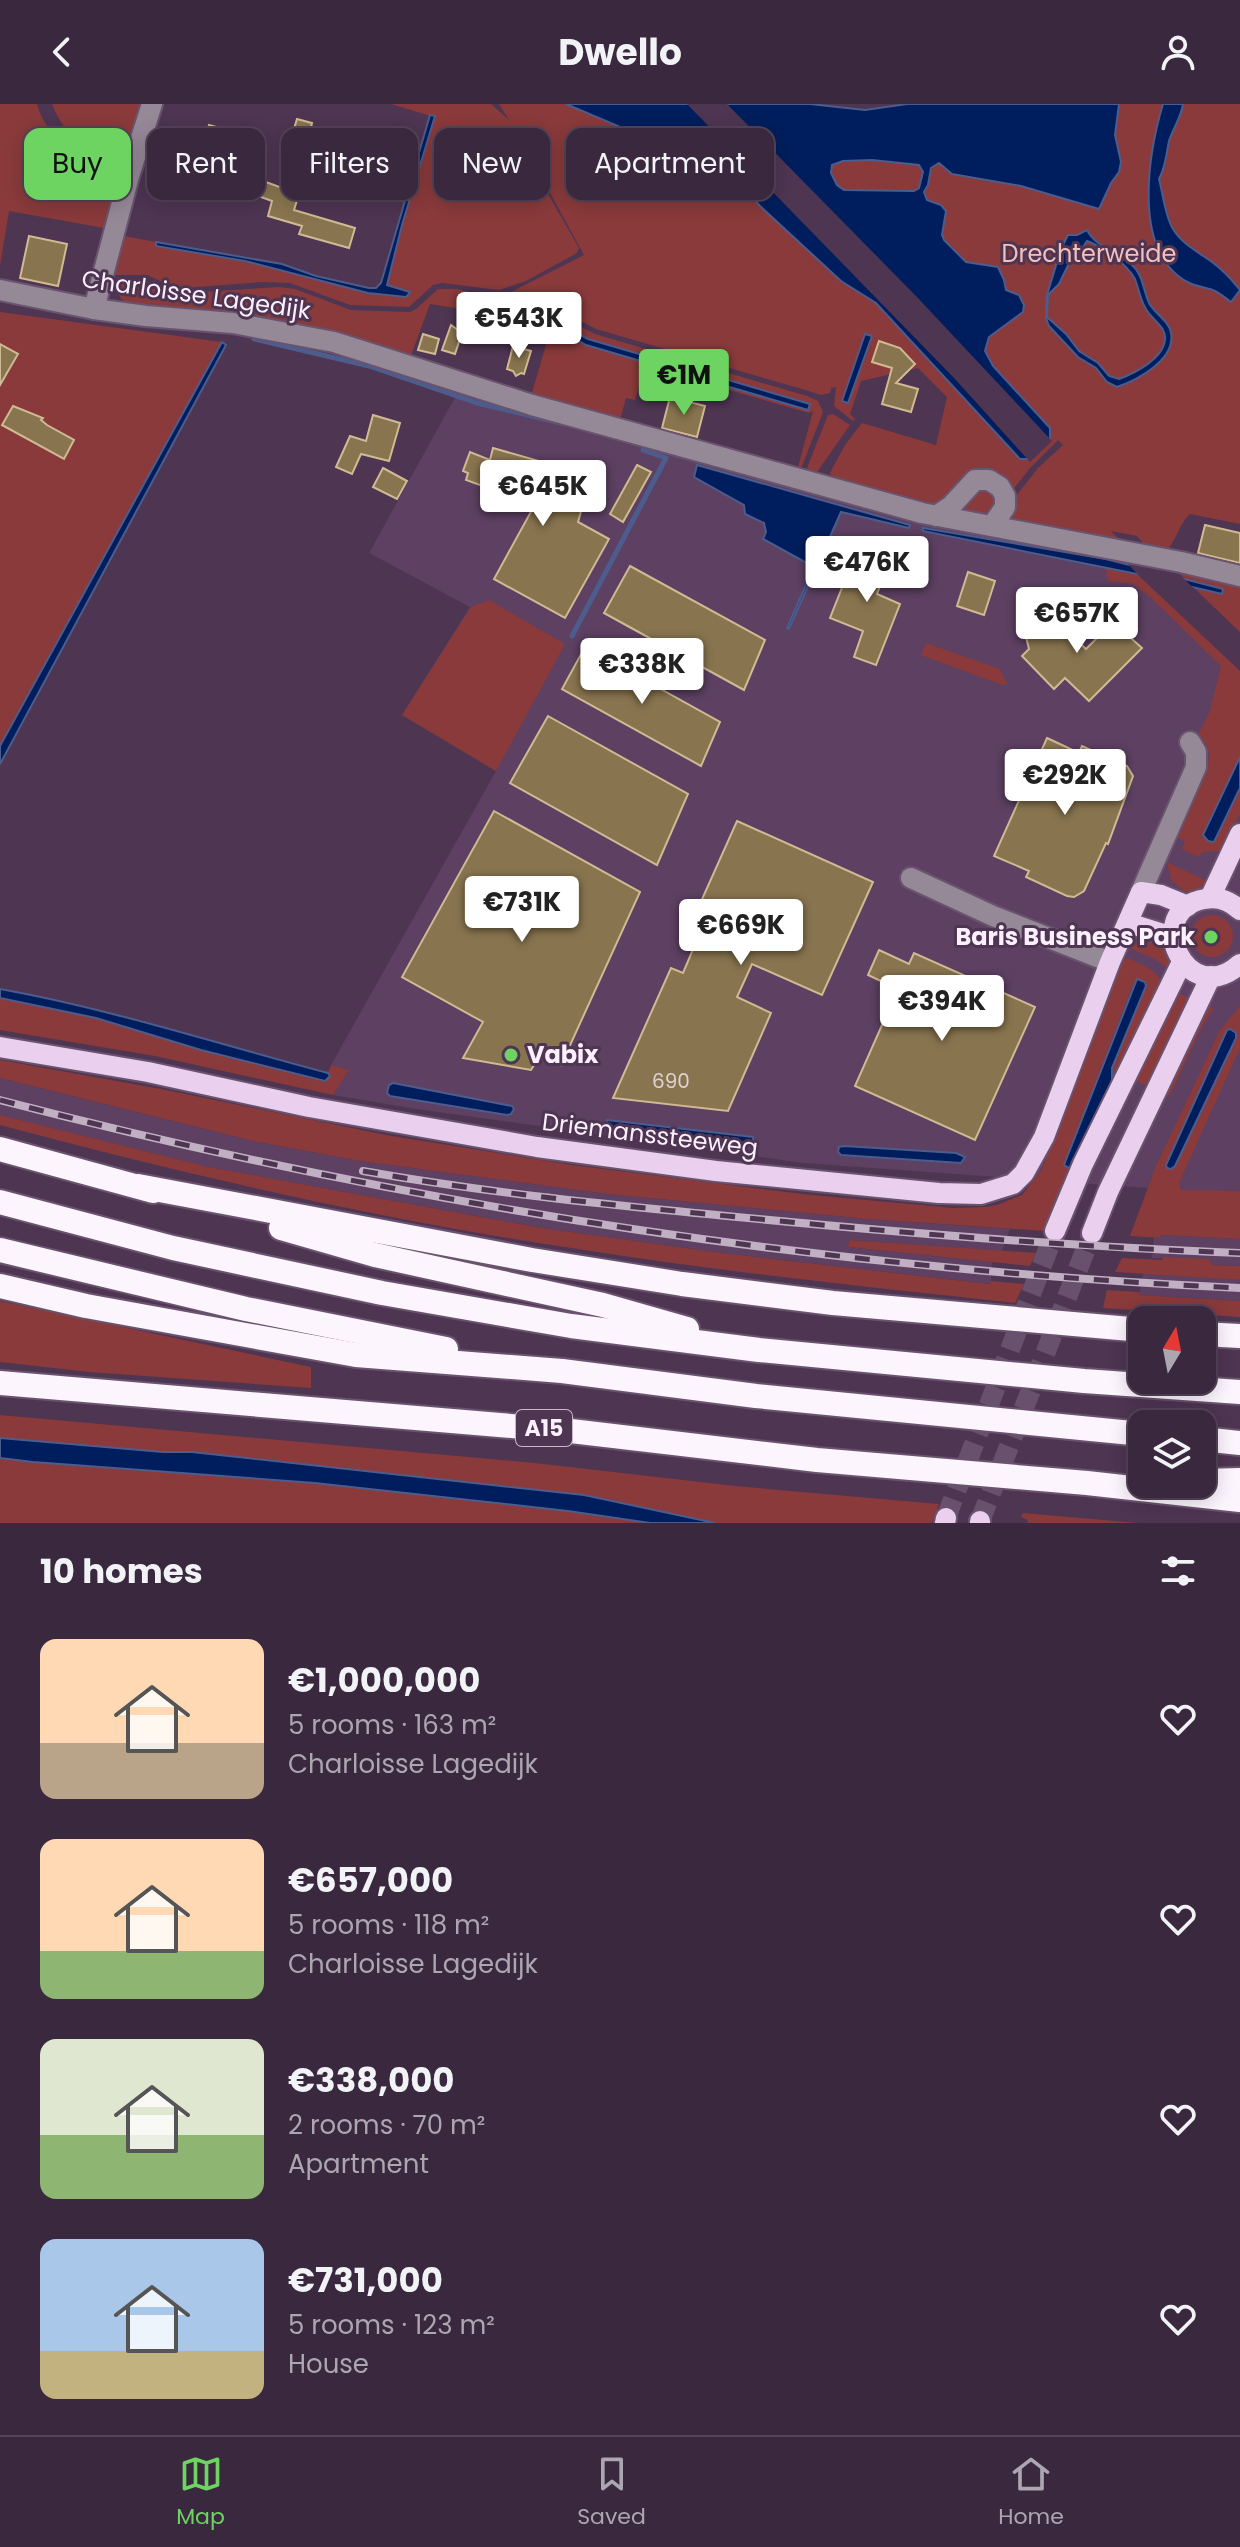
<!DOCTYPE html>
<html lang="en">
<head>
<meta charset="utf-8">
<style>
  body { margin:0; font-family:Poppins,sans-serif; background:#453449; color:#f1f3f6; height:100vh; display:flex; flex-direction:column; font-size:30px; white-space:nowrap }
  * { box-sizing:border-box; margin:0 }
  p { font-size:26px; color:#aba6b0 }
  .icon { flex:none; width:44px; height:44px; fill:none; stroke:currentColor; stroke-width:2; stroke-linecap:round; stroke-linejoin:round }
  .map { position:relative; height:1419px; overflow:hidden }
  .panel { display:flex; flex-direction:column; background:#3a283e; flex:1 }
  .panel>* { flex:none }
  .hud { position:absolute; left:24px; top:24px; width:800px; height:72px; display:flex; gap:16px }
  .needle { width:52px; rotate:10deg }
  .buttons { position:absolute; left:1128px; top:1202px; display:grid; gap:16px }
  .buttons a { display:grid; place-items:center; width:88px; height:88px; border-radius:16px; background:#3a283e; box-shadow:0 4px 20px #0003,0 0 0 2px #544458; font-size:40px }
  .price { position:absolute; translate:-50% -68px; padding:0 18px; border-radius:8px; background:#fff; color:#222; font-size:26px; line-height:52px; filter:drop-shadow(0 2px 4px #0008) }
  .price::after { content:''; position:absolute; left:50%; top:48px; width:24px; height:18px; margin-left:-12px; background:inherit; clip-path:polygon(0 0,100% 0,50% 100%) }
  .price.selected { background:#6dd361; color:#111 }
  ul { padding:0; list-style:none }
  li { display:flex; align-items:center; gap:24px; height:200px; padding:0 40px }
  li span { display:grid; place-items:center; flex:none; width:224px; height:160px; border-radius:16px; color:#555 }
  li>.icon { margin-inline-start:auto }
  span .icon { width:96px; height:96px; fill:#fffc; stroke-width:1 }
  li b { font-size:34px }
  h2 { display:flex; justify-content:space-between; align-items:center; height:96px; padding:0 40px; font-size:34px }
  .pill { padding:0 28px; border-radius:16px; background:#3a283e; box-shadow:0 4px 20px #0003,0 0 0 2px #544458; font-size:28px; line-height:72px }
  .pill.selected { background:#6dd361; color:#111 }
  header { display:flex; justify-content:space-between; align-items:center; height:104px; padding:0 40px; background:#3a283e; font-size:36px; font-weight:700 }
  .dock { display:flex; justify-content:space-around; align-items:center; height:112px; border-top:2px solid #544458; background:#3a283e; font-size:22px; color:#aba6b0 }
  .dock a { display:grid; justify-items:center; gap:4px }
  .dock .selected { color:#6dd361 }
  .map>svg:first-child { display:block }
  .built { fill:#5d4062 }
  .green { fill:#8a3a3b; fill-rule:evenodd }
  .water { fill:#001e5d; stroke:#4c5d8d; stroke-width:2; fill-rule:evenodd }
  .pier { fill:#4e3552 }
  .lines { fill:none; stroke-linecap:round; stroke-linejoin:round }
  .stream { stroke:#4c5d8d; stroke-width:5 }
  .building { fill:#88744f; stroke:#d0ba93; stroke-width:2 }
  .major-tunnel { stroke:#68516c; stroke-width:20; stroke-dasharray:20 10; stroke-linecap:butt }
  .minor-casing { stroke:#6a536e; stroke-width:24 }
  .major-casing { stroke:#6a536e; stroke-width:24 }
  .highway-casing { stroke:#6a536e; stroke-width:28 }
  .minor { stroke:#958897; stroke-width:20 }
  .major { stroke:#ead0ee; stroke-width:20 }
  .highway { stroke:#fcf5fd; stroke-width:24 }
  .rail-casing { stroke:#c1b0c3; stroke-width:8 }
  .rail { stroke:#4e3552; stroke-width:5; stroke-dasharray:15; stroke-linecap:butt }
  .poi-dot { fill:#6dd361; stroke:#4e3552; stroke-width:3 }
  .labels { text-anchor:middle; stroke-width:6; stroke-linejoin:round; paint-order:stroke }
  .number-label { font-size:20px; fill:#e0d1d2 }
  .shield { fill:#4e3552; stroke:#c8b8ca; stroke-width:2 }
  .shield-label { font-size:22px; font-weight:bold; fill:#fdf0fe }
  .park-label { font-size:24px; fill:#f4c0be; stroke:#4e3552 }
  .street-label { font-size:24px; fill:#fdf0fe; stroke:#4e3552 }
  .poi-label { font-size:24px; font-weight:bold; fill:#fdf0fe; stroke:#4e3552; text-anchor:end }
</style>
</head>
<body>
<header><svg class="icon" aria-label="back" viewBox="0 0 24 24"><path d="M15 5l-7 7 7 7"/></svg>Dwello<svg class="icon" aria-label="person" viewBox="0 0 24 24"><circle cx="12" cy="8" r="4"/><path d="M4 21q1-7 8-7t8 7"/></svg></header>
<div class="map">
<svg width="1240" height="1419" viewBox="0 0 1240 1419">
  <rect width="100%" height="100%" fill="#4e3552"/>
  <!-- built -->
  <g class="built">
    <polygon points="463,279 1130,462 1158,492 1240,567 1240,1087 1190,1087 803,1059 416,1005 333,991 348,967 331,961 496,667 402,611 470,503 369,449"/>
    <polygon points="0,974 253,1037 360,1057 608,1090 867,1115 1010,1125 1002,1147 849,1136 848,1143 992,1158 991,1180 722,1149 542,1124 209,1063 3,1012 0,1011"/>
    <polygon points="1159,1131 1240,1135 1240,1162 1210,1161 1210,1156 1152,1154 1154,1133 1159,1134"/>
    <polygon points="1143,1169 1240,1176 1240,1197 1138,1191 1140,1188"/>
  </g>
  <!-- green -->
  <g class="green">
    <path d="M0,0H37C47,38 88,58 120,75L104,124L9,107L0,162Z"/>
    <path d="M52,0H145L124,62C91,51 65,34 52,0Z"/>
    <path d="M391,0H491L509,16L499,0H566L678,50L872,56L916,60L923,66L931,67L936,59L1050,0H1240V420L1190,410C1177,423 1178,435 1165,448L1149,445L1137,432L1111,427L1123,439L1009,417L1016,392L1038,364L1063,341L1058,336L1030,364L1012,387L970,370L956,381L948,393L932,401H923L832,376L830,369L845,341L862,319L936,341L947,293L918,264L861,277L850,310L855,315L853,317L834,302L836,283L831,284L830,289L821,291L812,288L596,225L555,204L511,190V188L584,151L543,76L547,88L579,144L577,149L526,177L499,186L442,179L433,181L409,203L350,201L290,179L261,178L185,184L167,180L147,171H114L119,131L156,138L157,142L245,157L368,189L406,193L409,188L387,182L402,121L434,13ZM934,261L1051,332L1028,355H1020Z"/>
    <path d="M133,175L147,177L166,185L186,189L279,183L295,185L351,206L410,208L416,205L438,185H457L537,203L558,211L595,230L807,292L818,297L823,308L802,362L797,367L813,307L809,309L645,262L635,296L626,294L620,316L531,292L551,224L505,210L502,205L503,200L482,198L480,204L474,207L430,200L410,254L131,201L121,195L114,180ZM509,201L547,212L588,235L809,299L808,305L586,241L544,217L508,207Z"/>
    <polygon points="0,208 222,238 0,642"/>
    <polygon points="833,310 850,321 815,371 809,370 807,364 828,311"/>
    <polygon points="980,385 991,388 996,395 994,407 986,412 959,406"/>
    <path d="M1105,463L1137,470L1240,567V653L1203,731L1214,738L1240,684V710L1220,747L1203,748L1198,753L1182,745L1185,737L1175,732L1207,665C1211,650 1210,642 1198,631L1210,607L1221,562L1148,491L1133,480L1108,477Z"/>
    <polygon points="1178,468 1240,481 1240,528 1194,484 1222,490 1223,485 1186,476"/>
    <polygon points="489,496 565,540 496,667 402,611 471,503"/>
    <polygon points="926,539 1000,565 1007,580 1002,581 921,551"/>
    <path d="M1167,758L1205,776L1211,777C1204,788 1196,788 1184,787L1171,776Z"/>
    <circle cx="1212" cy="832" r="21"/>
    <path d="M1146,835C1165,838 1172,845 1169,865L1153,854L1131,845L1134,840Z"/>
    <path d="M1128,854C1142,861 1156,865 1163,880L1115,979H1112V964L1134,877L1064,1061L1073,1066L1045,1127L867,1115L608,1090L360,1057L253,1037L0,974V956L161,985L386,1031L572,1061L802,1090L953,1104L985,1103L997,1101L1022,1091L1042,1065L1119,862L1124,855Z"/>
    <polygon points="1175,888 1193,895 1152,985 1135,976"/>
    <polygon points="0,894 96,914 201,946 325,977 330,972 328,969 331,961 349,966 333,991 155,952 0,926"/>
    <polygon points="1208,899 1213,905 1200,927 1170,992 1164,990"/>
    <polygon points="1240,902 1240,944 1179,1079 1181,1086 1240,1087 1240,1135 1160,1131 1161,1134 1130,1132 1156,1062 1220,926"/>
    <path d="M0,1011L209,1063L542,1124L722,1149L990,1180L991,1177L1024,1180L1015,1199C869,1183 723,1168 578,1145C383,1116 190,1072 0,1021Z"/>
    <polygon points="849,1136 1036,1149 1030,1162 848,1143"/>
    <polygon points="1163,1153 1210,1155 1211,1161 1240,1162 1240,1176 1115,1168 1122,1154 1162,1156"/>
    <polygon points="1107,1186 1140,1188 1139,1191 1240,1197 1240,1213 1103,1204"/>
    <polygon points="0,1197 311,1263 311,1284 89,1268 0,1258"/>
    <polygon points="0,1311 535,1359 735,1382 939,1400 932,1419 715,1419 584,1391 192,1348 163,1348 0,1334"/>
    <polygon points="0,1354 315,1379 568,1407 650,1419 0,1419"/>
    <polygon points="1023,1409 1138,1419 1027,1419 1028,1416 1021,1413"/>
  </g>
  <!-- water -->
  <g class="water">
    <path d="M566,0H810L865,6L907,0H1119L1115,31L1121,58L1119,68L1111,79L1099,105L1021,82L952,70L939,59L931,64L928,81L924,88L927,96L941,101L946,107L942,131L944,136L966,158L998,163L1004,176L1006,186L1019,191L1024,201L1023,208L989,233L985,247L993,262L1050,324V334L1028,355H1020L876,199L841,177L760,102L748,88L646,34ZM872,56L919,61L923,68L919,84L914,87L844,86L837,81L831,69L832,61L843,57Z"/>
    <path d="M1163,0H1183C1181,14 1173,24 1169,37C1166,51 1166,62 1159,75C1163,90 1165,112 1173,125C1182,140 1198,148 1212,158C1223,166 1232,176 1240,186L1231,198C1225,194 1218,187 1210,185C1197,182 1187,180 1177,171C1134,135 1149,47 1163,0Z"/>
    <polygon points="430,11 435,12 402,121 387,181 410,188 406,193 368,189 245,157 156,142 156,138 282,160 316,172 369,184 376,184 381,179"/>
    <path d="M1087,126C1095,142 1116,148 1131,160C1143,170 1143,186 1149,199C1155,210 1169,217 1171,229C1176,256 1137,276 1117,283L1107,278L1096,264L1078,253L1049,222L1046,214L1047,191L1061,145L1068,131H1077ZM1087,137C1102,142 1127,160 1135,175C1139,185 1140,196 1146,205C1151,215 1167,223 1165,236C1163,255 1135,269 1119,275L1109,272L1098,259L1079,247L1066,230L1047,213L1048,191L1059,180L1072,153L1078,151Z"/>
    <polygon points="509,201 547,212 588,235 810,300 808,306 586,241 544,217 507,207"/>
    <polygon points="865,230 872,232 848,299 842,297"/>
    <polygon points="222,238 226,241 0,660 0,642"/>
    <polygon points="697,361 910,421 909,424 841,408 789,525 787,524 814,463 763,435 766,428 764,419 745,410 744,401 694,373"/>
    <polygon points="923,424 1106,455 1223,485 1222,490 1137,470 923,427"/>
    <polygon points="1240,653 1240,684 1214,738 1208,737 1203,731"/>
    <polygon points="1137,875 1145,878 1146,882 1112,964 1112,979 1073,1066 1064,1061"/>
    <path d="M0,885C111,905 218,940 328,969L330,972L325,977L201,946L96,914L0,894Z"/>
    <polygon points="1230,925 1236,929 1236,934 1175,1062 1171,1065 1167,1064 1166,1061 1227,926"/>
    <polygon points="393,979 512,1002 514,1005 511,1010 507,1011 390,992 387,989 389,981"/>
    <polygon points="607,1016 753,1033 753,1042 607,1023"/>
    <polygon points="844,1042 956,1049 965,1053 961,1059 841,1051 838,1048 839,1043"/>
    <polygon points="0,1334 163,1348 192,1348 584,1391 715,1419 650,1419 568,1407 315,1379 33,1358 0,1354"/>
  </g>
  <!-- pier -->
  <g class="pier">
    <polygon points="687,0 727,0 916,192 1052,337 1030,358 955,275"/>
    <polygon points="1125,457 1180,471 1199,489 1142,475"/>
  </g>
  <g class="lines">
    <!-- stream -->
    <g class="stream">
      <polyline points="254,235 369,262 477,299 565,320"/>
      <polyline points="572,532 666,354 643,346"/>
    </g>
  </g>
  <!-- building -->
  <g class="building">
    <polygon points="297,15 312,19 309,32 293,28"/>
    <polygon points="209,21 224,25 209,77 184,70 189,53 185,52 193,25 207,29"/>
    <polygon points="263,77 299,90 294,106 355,124 349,144 299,130 302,122 268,112 272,97 258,92"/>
    <polygon points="29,132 67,140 58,182 20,174"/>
    <polygon points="451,221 462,229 455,250 442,246"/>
    <polygon points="423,230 439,235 435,250 418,246"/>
    <polygon points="879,237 900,244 915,260 896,279 918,285 911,308 882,300 892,264 872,258"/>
    <polygon points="0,240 18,250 0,281"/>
    <polygon points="513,242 531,247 524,270 521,269 516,272 513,267 507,265"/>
    <polygon points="670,293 705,302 697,333 662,324"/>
    <polygon points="13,302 43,314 41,316 47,321 74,336 64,355 2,321"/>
    <polygon points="373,311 400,319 389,357 361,350 352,370 336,363 350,332 366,337"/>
    <polygon points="493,344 591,372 578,418 609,435 565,514 494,475 538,395 500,384 499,388 466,376 468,369 463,367 470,348 490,356"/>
    <polygon points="637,361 651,368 623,418 610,410"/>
    <polygon points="383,364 407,377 397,395 373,383"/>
    <polygon points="1205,421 1240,429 1240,459 1198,449"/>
    <polygon points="872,444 892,452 877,490 900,500 876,561 854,553 863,527 830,514 849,466 844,464 850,450 867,457"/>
    <polygon points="630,462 765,536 744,586 604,509"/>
    <polygon points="968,468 995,477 984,511 957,502"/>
    <polygon points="1045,511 1054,514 1086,545 1113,518 1142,544 1089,597 1065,574 1054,585 1022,552 1029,545 1025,529 1028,520 1036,513"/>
    <polygon points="585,543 720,618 701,662 562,585"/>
    <polygon points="548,612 688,690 657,761 510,679"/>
    <polygon points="1047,634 1079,649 1082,642 1127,662 1133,672 1108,740 1106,739 1084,787 1074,793 1067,792 1026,773 1029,767 994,752"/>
    <polygon points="494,707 640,788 561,961 541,950 531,966 463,954 483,918 402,873"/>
    <polygon points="737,717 873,778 822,891 752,860 737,893 771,909 728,1007 613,994 671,864 683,869 697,836 686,831"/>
    <polygon points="879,846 909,860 914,849 1035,903 975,1036 855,982 898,885 868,871"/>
  </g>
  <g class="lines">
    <!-- major-tunnel -->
    <g class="major-tunnel">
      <polyline points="946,1414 1055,1127"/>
      <polyline points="980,1417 1092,1129"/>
    </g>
    <defs>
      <g id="minor">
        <polyline points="0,186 94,205 146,212 233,219 334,238 532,301 922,409 1181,458 1240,472"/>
        <polyline points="94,205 129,72 152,0"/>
        <polyline points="936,412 951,402 975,376 989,376 1000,383 1005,392 1005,403 992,422"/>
        <polyline points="911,774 993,812 1110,858"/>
        <polyline points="1141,788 1196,663 1196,648 1190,638"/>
      </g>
      <g id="major">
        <polyline points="1210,794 1240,730"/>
        <path d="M1240,806C1230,797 1219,792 1205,795C1140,806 1187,908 1240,860"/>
        <polyline points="1128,819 1173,833"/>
        <polyline points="0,943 148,968 309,1003 537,1043 716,1067 939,1089 981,1090 1013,1080 1024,1069 1044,1033 1110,858 1141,788 1161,791 1188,802"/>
        <polyline points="1055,1127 1083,1060 1182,858"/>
        <polyline points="1092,1129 1108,1088 1211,872"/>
        <polyline points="945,1419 946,1414"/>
        <polyline points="980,1419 980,1417"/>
      </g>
      <g id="highway">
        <polyline points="0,1045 153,1087"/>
        <polyline points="138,1082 532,1156 682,1180 833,1199 1142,1226"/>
        <polyline points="0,1098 173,1144 382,1189 571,1222 759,1246 1084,1277 1240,1288"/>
        <polyline points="281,1124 375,1151 603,1201 687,1225"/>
        <polyline points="0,1146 246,1205 446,1245"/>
        <polyline points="0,1182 86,1202 356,1251 562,1267 756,1292 1142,1330"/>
        <polyline points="1202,1230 1240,1232"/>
        <polyline points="0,1279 571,1327 817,1356 1087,1379 1240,1396"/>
        <polyline points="1202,1335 1240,1339"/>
        <polyline points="1202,1377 1240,1376"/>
      </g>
    </defs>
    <!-- minor casing -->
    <use href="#minor" class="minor-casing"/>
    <!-- major casing -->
    <use href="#major" class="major-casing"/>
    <!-- highway casing -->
    <use href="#highway" class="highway-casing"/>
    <!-- minor -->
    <use href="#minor" class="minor"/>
    <!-- major -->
    <use href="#major" class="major"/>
    <!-- highway -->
    <use href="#highway" class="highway"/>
    <defs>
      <g id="rail">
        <path d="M0,996C405,1101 822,1165 1240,1184"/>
        <path d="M363,1067C487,1089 612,1101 737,1113C904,1129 1072,1143 1240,1149"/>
      </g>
    </defs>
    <!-- rail casing -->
    <use href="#rail" class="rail-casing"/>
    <!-- rail -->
    <use href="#rail" class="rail"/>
  </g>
  <!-- markers -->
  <g class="poi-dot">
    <circle cx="1211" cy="833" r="8"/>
    <circle cx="511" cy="951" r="8"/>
  </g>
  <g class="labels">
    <!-- number labels -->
    <g class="number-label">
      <text x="671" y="984">690</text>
    </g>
    <!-- shield labels -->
    <rect class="shield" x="516" y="1306" width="56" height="36" rx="6"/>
    <g class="shield-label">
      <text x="544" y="1332">A15</text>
    </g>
    <!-- park labels -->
    <g class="park-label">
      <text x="1089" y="158">Drechterweide</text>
    </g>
    <!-- street labels -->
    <g class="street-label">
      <text transform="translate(196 191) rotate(8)" y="8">Charloisse Lagedijk</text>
      <text transform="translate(650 1031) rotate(7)" y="8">Driemanssteeweg</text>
    </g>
    <!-- poi labels -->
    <g class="poi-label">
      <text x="1195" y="841">Baris Business Park</text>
      <text x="527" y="959" text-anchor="start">Vabix</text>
    </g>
  </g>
</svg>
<div class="buttons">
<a><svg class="needle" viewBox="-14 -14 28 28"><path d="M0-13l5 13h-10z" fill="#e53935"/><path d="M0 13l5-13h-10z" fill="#aba6b0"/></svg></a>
<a><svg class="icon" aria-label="layers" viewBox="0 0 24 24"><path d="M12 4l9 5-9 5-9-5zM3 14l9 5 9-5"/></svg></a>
</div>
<b class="price" style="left:519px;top:256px">€543K</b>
<b class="price selected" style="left:684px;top:313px">€1M</b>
<b class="price" style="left:543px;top:424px">€645K</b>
<b class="price" style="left:867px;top:500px">€476K</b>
<b class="price" style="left:1077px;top:551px">€657K</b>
<b class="price" style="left:642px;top:602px">€338K</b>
<b class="price" style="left:1065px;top:713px">€292K</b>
<b class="price" style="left:522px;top:840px">€731K</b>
<b class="price" style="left:741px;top:863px">€669K</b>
<b class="price" style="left:942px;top:939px">€394K</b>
<div class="hud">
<a class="pill selected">Buy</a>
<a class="pill">Rent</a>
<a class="pill">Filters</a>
<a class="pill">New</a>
<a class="pill">Apartment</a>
</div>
</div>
<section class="panel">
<h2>10 homes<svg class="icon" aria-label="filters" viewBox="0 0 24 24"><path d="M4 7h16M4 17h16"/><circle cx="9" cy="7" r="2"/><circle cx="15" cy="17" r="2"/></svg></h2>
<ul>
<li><span style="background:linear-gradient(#ffd9b3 65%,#b9a48a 0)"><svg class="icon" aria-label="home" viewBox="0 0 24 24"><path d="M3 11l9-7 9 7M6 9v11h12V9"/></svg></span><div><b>€1,000,000</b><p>5 rooms · 163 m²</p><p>Charloisse Lagedijk</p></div><svg class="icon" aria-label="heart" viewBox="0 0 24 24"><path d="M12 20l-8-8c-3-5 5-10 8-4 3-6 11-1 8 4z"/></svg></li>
<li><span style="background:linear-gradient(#ffd9b3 70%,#8fb573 0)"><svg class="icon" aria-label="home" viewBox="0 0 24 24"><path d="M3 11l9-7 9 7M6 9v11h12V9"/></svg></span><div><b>€657,000</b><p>5 rooms · 118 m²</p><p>Charloisse Lagedijk</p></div><svg class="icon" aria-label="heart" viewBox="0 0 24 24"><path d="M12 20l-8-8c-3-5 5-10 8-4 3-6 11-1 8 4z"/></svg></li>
<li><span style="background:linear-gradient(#dfe7d0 60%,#8fb573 0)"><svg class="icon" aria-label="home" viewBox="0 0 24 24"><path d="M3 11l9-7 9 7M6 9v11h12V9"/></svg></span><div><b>€338,000</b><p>2 rooms · 70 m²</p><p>Apartment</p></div><svg class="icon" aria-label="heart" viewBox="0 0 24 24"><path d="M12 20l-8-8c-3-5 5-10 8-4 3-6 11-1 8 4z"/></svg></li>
<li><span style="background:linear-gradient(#a9c7e8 70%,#c2b280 0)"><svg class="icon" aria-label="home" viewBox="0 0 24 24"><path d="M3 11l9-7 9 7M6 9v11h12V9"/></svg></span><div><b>€731,000</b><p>5 rooms · 123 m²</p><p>House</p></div><svg class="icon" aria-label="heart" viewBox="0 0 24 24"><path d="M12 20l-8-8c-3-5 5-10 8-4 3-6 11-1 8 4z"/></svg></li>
</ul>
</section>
<nav class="dock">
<a class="selected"><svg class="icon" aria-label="map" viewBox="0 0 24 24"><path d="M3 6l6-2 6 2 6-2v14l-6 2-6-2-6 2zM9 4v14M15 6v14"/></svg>Map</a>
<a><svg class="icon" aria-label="saved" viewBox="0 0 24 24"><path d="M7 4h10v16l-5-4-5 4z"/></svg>Saved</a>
<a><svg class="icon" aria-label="home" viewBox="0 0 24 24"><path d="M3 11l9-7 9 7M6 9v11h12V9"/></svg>Home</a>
</nav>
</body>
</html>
